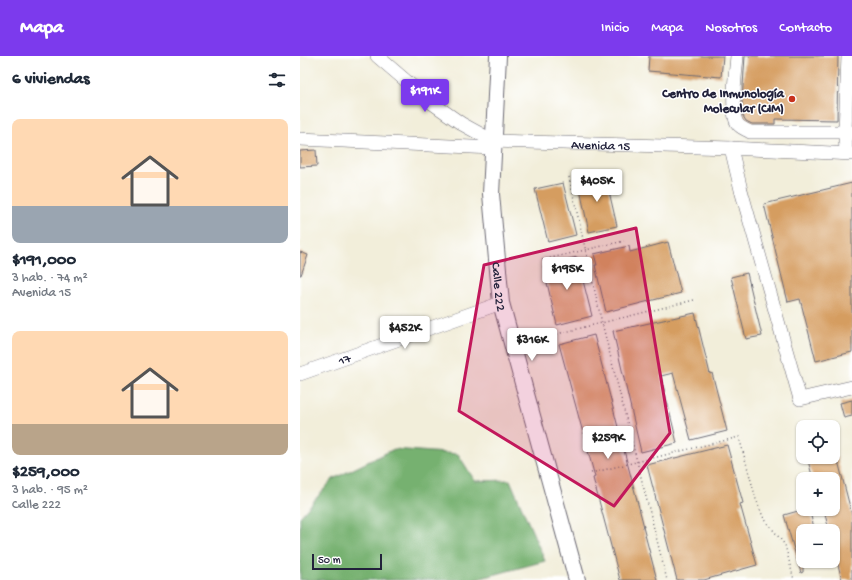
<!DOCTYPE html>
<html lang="es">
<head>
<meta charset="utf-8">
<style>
  body { margin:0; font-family:"Gochi Hand",sans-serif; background:#f2f2f3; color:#1f2937; height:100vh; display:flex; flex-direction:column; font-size:15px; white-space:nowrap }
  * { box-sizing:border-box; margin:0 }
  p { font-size:13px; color:#747a83 }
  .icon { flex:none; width:22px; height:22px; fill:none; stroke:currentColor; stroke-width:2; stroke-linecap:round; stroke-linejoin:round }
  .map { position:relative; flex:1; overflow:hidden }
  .details { display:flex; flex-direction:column; background:#fff; width:300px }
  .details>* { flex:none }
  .fabs { position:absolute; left:496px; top:364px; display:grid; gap:8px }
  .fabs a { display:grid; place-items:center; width:44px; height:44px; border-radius:8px; background:#fff; box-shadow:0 1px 3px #0004; font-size:20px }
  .scale { position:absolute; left:12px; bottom:10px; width:70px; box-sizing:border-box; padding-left:4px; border:2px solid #22223b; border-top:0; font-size:11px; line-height:14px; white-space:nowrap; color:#22223b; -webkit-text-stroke:3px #fff; paint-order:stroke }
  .price { position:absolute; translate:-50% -34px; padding:0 9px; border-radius:4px; background:#fff; color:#222; font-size:13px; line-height:26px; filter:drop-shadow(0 1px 2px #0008) }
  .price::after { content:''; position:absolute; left:50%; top:24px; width:12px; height:9px; margin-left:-6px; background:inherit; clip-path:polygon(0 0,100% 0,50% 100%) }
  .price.current { background:#7c3aed; color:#fff }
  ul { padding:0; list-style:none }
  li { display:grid; align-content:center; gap:8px; height:212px; padding:0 12px }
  li span { display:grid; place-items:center; height:124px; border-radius:8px; color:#555 }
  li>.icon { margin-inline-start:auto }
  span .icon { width:72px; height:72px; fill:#fffc; stroke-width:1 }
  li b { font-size:17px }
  h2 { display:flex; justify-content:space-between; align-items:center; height:48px; padding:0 12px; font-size:17px }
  header { display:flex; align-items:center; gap:24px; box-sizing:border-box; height:56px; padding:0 20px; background:#7c3aed; color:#fff }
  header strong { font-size:19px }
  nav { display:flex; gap:22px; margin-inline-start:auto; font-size:14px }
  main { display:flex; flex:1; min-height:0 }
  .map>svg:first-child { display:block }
  .forest { fill:#76b170; stroke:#4c6a56 }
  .building { fill:#d59d60 }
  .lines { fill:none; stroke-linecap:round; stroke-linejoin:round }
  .minor-casing { stroke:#6b6973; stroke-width:14 }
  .major-casing { stroke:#6b6973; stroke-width:18 }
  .path { stroke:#6b6973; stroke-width:1.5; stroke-dasharray:1 3; stroke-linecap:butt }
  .minor { stroke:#fff; stroke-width:13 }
  .major { stroke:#fff; stroke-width:16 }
  .marked { fill:#c2185b; fill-opacity:0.2; stroke:#c2185b; stroke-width:3; stroke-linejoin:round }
  .poi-dot { fill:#c8321e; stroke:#fff; stroke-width:1.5 }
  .labels { text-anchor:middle; stroke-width:3; stroke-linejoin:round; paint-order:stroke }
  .poi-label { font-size:13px; font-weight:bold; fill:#22223b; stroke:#fff; text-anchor:end }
  .street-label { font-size:13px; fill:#22223b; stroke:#fff }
</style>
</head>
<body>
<header>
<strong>Mapa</strong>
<nav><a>Inicio</a><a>Mapa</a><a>Nosotros</a><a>Contacto</a></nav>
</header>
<main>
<section class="details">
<h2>6 viviendas<svg class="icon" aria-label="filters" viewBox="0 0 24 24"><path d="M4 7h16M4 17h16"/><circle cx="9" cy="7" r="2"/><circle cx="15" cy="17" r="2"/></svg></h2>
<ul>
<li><span style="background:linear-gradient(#ffd9b3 70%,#9aa5b1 0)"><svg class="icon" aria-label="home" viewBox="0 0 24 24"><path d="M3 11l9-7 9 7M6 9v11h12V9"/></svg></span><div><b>$191,000</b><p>3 hab. · 74 m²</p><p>Avenida 15</p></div></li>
<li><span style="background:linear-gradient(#ffd9b3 75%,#b9a48a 0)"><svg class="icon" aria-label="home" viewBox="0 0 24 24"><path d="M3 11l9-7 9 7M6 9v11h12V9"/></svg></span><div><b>$259,000</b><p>3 hab. · 95 m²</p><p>Calle 222</p></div></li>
</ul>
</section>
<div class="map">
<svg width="552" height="524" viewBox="0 0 552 524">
  <rect width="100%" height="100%" fill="#fff"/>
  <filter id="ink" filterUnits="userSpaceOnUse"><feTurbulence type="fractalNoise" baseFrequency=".025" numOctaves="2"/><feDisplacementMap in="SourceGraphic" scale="8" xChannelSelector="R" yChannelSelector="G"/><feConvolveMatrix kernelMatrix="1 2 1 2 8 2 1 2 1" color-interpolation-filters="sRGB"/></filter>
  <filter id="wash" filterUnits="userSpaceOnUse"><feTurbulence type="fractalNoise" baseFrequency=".012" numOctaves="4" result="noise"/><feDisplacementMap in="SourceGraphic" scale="16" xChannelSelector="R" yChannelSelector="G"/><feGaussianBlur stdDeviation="0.9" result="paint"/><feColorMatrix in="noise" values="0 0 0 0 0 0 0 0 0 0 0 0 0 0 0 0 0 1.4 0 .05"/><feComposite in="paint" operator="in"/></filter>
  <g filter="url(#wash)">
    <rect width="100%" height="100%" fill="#f2eeda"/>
    <!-- forest -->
    <polygon class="forest" points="94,393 158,398 175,425 210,424 245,505 174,524 0,524 0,461 33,423"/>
    <g id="blocks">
      <!-- building -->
      <g class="building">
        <polygon points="349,0 423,0 421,21 348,15"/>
        <polygon points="445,0 538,0 537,64 475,63 475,68 452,68 446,65 443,60 442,45"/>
        <polygon points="16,94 17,110 0,111 0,95"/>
        <polygon points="305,118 317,170 289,176 278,124"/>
        <polygon points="263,127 276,179 248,186 235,133"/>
        <polygon points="552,127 552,296 516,305 500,243 488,246 464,148"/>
        <polygon points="368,186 381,237 306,256 295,209 297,209 294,198 329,190 330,196"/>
        <polygon points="0,196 8,199 1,219 0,219"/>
        <polygon points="277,201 292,260 257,269 243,210"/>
        <polygon points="447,217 462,280 446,283 431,221"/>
        <polygon points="395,257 410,318 412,317 427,375 391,384 373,317 361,320 377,387 341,396 313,275"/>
        <polygon points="294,279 344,471 343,471 357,524 320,524 293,422 295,421 259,288"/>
        <polygon points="552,344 552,360 544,362 540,347"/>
        <polygon points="427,389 443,447 440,448 457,509 404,524 377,524 347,409"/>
        <polygon points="507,401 537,401 552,459 552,524 542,524 533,490 533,475 529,475 525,458 533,456 533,423 513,423"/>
        <polygon points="505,453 509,453 515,475 503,475 503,516 501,517 484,459"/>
      </g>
    </g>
  </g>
  <g filter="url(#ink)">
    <use href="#blocks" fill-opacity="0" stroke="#6b6973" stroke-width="1"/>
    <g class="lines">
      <defs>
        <g id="minor">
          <path id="s1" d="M77,0L132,47L162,68L193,85L431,92L552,98"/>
          <path d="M437,0C436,14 430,56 437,67C440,72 445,73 450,76H552"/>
          <polyline points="0,83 193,92"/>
          <polyline points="431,92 441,134 500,343 552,331"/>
          <polyline points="546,97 545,76 548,0"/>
          <path id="s2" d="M0,318L201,247"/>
        </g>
        <g id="major">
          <path id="s3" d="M198,0L191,138L201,247L277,524"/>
        </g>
      </defs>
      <!-- minor casing -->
      <use href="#minor" class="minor-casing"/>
      <!-- major casing -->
      <use href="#major" class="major-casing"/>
      <!-- path -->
      <g class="path">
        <polyline points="269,121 302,267 367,524"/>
        <polyline points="242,204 324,185"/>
        <polyline points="257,278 394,244"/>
        <polyline points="291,417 439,381 456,443 463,461 485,489 494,524"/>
      </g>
      <!-- minor -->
      <use href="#minor" class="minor"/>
      <!-- major -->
      <use href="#major" class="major"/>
    </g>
  </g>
  <!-- marked area -->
  <path class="marked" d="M336,172L370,377L314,450L159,355L184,209Z"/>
  <!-- markers -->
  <circle class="poi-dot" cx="492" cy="43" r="4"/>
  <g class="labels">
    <!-- poi labels -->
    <g class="poi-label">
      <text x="484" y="41">Centro de Inmunología<tspan x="484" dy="15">Molecular (CIM)</tspan></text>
    </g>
    <!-- street labels -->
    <g class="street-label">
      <text dy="5" stroke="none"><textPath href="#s1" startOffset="252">Avenida 15</textPath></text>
      <text dy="5" stroke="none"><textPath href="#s3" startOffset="231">Calle 222</textPath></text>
      <text dy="5" stroke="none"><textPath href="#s2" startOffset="47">17</textPath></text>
    </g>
  </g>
</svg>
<div class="fabs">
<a><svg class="icon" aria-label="locate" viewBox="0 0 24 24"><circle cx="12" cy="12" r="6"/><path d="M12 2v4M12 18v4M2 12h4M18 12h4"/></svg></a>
<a>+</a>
<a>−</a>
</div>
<div class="scale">50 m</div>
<b class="price current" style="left:125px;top:57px">$191K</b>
<b class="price" style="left:297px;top:147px">$405K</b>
<b class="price" style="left:267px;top:235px">$195K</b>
<b class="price" style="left:105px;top:294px">$452K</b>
<b class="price" style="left:232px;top:306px">$316K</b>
<b class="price" style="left:308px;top:404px">$259K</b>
</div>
</main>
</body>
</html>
